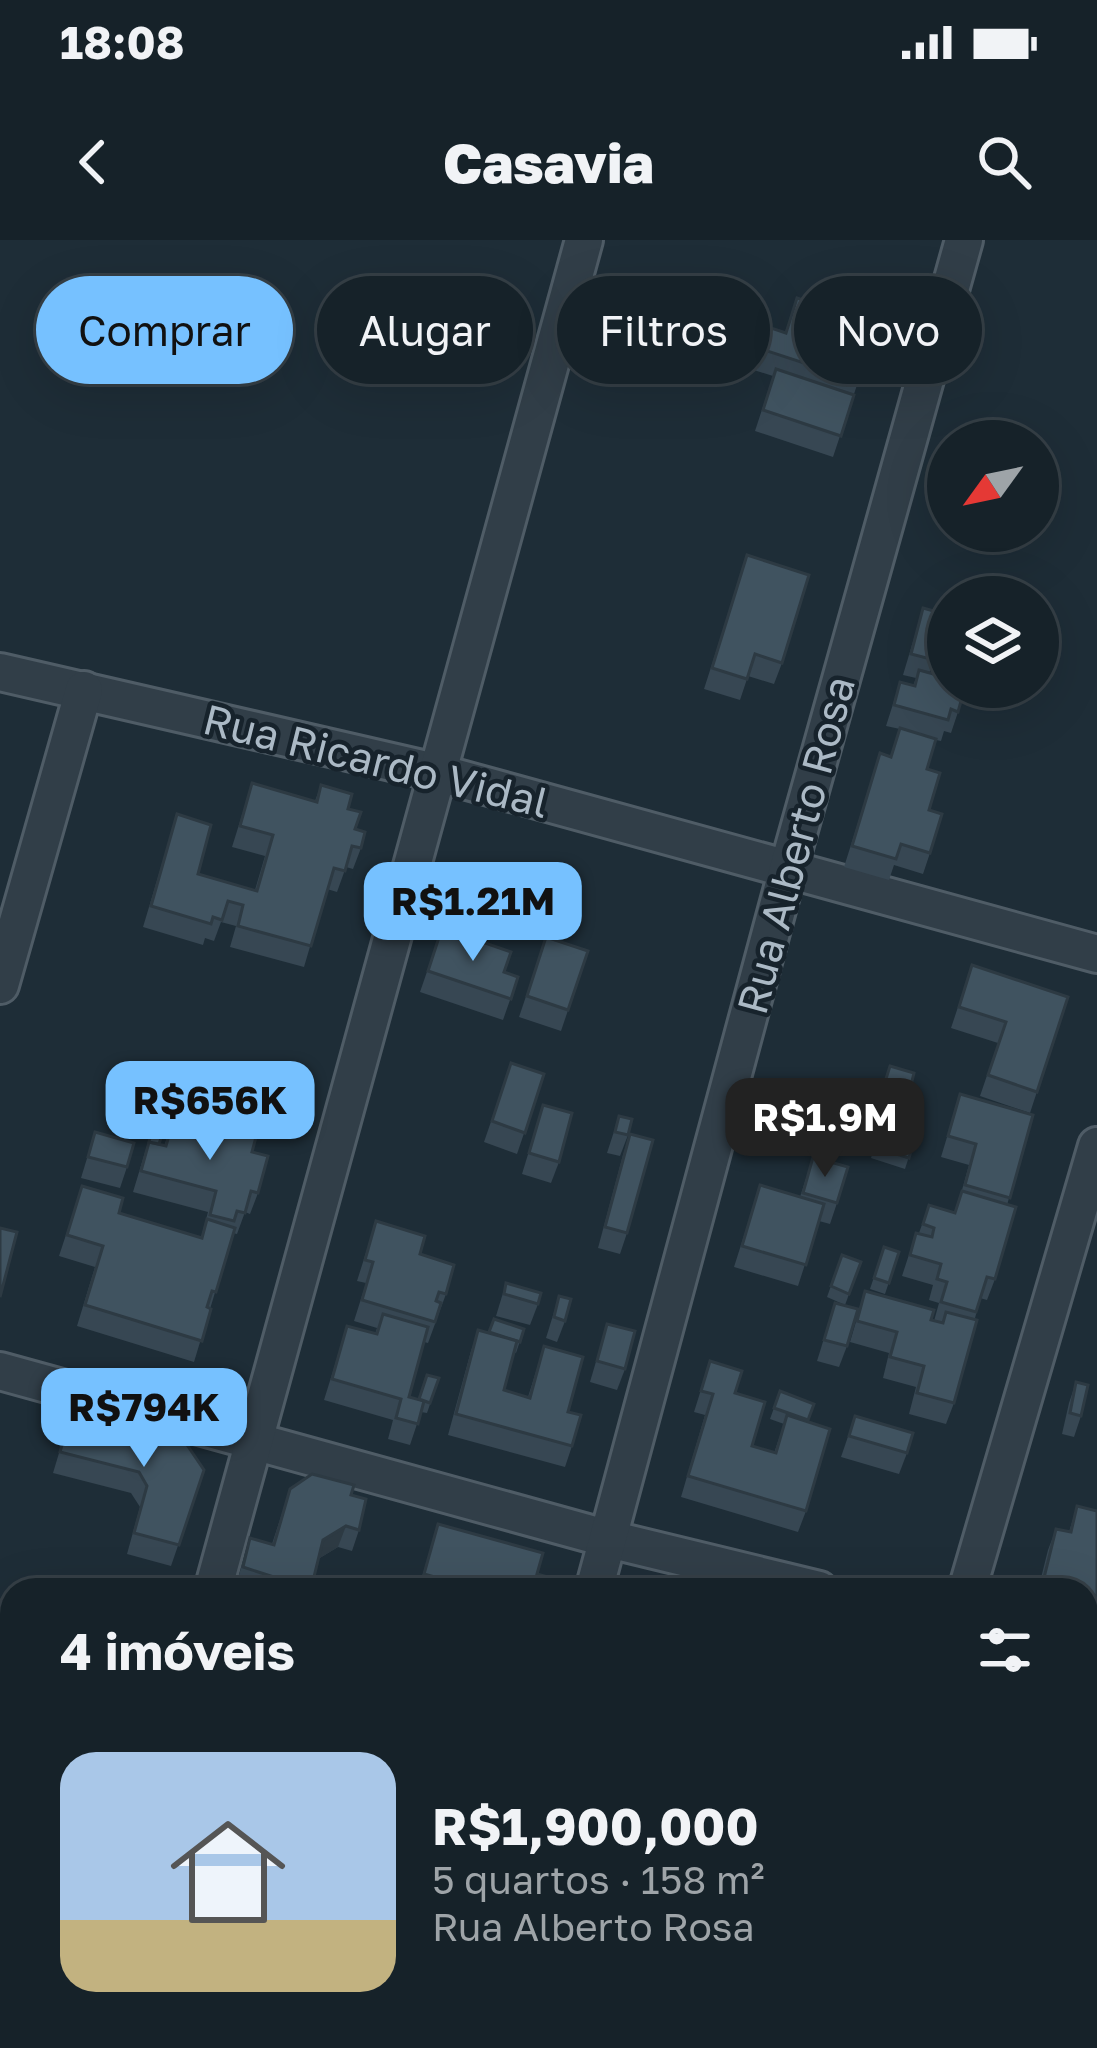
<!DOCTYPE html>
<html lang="pt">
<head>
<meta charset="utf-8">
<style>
  body { margin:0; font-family:"Golos Text",sans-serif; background:#1f2a31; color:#f1f3f6; height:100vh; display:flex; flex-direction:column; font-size:45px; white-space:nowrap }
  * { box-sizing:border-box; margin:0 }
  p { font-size:39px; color:#9ea4a8 }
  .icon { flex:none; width:66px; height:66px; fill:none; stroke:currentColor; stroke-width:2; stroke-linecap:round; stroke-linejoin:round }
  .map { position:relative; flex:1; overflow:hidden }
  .details { position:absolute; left:0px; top:1338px; width:1098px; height:471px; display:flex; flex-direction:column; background:#162229; border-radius:36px 36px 0 0; box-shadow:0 12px 48px #0002,0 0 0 3px #353f46 }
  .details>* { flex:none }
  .hud { position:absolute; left:36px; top:36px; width:1026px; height:108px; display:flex; gap:24px }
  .needle { width:78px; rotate:237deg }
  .buttons { position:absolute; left:927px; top:180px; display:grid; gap:24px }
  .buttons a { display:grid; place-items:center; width:132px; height:132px; border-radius:50%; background:#162229; box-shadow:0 12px 48px #0002,0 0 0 3px #353f46; font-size:60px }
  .price { position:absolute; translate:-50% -102px; padding:0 27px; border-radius:24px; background:#76c1ff; color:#111; font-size:39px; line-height:78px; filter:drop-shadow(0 3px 6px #0008) }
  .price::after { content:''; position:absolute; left:50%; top:72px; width:36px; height:27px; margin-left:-18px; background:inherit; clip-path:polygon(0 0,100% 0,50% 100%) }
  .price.current { background:#222; color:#fff }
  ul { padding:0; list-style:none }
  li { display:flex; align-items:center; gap:36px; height:300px; padding:0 60px }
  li+li { border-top:3px solid #353f46 }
  li span { display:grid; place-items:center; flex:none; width:336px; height:240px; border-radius:36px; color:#555 }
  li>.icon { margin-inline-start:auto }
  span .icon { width:144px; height:144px; fill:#fffc; stroke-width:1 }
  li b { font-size:51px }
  h2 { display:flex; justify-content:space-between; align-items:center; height:144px; padding:0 60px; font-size:51px }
  .pill { padding:0 42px; border-radius:54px; background:#162229; box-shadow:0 12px 48px #0002,0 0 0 3px #353f46; font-size:42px; line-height:108px }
  .pill.current { background:#76c1ff; color:#111 }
  .status { display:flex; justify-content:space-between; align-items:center; height:84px; padding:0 60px; background:#162229; direction:ltr }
  .status svg { height:33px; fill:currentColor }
  header { display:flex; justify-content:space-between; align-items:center; height:156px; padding:0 60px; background:#162229; font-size:54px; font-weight:800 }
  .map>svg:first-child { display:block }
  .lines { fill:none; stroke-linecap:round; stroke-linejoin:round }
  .street-casing { stroke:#4f5c66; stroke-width:42 }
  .street { stroke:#313e48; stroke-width:36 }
  .wall { fill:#374753 }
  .shaded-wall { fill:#2d3a43 }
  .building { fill:#405360; stroke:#2d3a43; stroke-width:3 }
  .labels { text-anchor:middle; stroke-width:9; stroke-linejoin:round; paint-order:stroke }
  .street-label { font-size:42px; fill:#abb9c5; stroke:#17232c }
</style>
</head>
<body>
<div class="status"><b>18:08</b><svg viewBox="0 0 49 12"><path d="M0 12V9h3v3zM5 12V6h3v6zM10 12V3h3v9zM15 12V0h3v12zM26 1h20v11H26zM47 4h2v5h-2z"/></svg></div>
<header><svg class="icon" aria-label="back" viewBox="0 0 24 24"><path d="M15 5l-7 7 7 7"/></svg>Casavia<svg class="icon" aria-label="search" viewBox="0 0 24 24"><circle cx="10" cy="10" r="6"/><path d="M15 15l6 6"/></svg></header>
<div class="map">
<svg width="1097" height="1808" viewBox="0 0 1097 1808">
  <rect width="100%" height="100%" fill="#1e2d37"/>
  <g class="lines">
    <defs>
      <g id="street">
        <polyline points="0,432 435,532 1097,714"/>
        <polyline points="0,745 84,450"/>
        <polyline points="0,1131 609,1299 819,1350"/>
        <polyline points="213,1350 584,0"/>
        <polyline points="594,1350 788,629 964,0"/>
        <polyline points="967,1350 1097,906"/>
        <polyline points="1086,1420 1097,1423"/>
        <polyline points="0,1662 12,1665"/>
        <polyline points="458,1797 497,1808"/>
        <polyline points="81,1808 84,1797"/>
        <polyline points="844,1808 847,1797"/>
      </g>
    </defs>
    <!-- street casing -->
    <use href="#street" class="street-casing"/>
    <!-- street -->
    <use href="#street" class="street"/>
  </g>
  <!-- wall -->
  <g class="wall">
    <polygon points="797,58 825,88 871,103 833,217 755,191 773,136 738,125 753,82 785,92"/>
    <polygon points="747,315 782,423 774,444 748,436 740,460 704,449"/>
    <polygon points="923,368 948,375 948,425 946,431 932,427 929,433 958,472 951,493 944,491 941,501 936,500 927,529 930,613 923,634 894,625 889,640 844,627 880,513 890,517 900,489 886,486 900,442 913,446 916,438 903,435"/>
    <polygon points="252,543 315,561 321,545 348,569 361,608 353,629 346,627 337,652 327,649 304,727 230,707 236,686 221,682 214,701 205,698 203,705 143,687 177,574 198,634 255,650 265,616 232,607"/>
    <polygon points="442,688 504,732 518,737 503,780 420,752"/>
    <polygon points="546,697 588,711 561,791 519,777"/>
    <polygon points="972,725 1068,757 1030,873 980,856 998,803 951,788"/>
    <polygon points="511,823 544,834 517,914 484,902"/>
    <polygon points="890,826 909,853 901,874 876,866"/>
    <polygon points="960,854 1033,875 1007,965 995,1039 987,1060 980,1058 954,1163 946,1184 909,1174 916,1147 883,1138 889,1113 850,1102 865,1051 934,1081 939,1063 929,1060 933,1045 902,1036 916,993 919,993 929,965 954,973 960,957 969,925 941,917"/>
    <polygon points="801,859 821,890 814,911 786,903"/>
    <polygon points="543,865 559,922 551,943 522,934"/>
    <polygon points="175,875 252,912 258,953 250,974 245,972 237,994 233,993 194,1122 77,1086 95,1027 59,1016 82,946 119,973 201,998 208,972 133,952 153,886 159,904 164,906"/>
    <polygon points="619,876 628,895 620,916 607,913"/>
    <polygon points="95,892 127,927 120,948 81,938"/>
    <polygon points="879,893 913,904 905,929 871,918"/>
    <polygon points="630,894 627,993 620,1014 598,1008 623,915"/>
    <polygon points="813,917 837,963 830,984 819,981 798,1046 734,1027 760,945 800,957"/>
    <polygon points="376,981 420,1014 446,1054 428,1103 424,1102 409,1157 418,1160 439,1138 427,1173 421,1172 410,1205 388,1199 393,1180 324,1160 347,1086 375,1094 377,1088 354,1081 366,1043 357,1041"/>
    <polygon points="884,1007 899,1012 885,1054 870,1049"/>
    <polygon points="842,1015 861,1022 845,1065 827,1057"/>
    <polygon points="506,1043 538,1064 530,1085 496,1076"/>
    <polygon points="559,1056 565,1081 557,1102 546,1098"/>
    <polygon points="835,1063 847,1106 839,1127 817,1121"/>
    <polygon points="607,1084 625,1129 617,1150 590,1142"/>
    <polygon points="524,1089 516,1113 514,1112 504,1150 528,1157 544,1106 568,1172 572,1206 565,1227 448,1195 471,1111 478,1090 489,1093"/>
    <polygon points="710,1121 735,1153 752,1206 774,1213 784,1184 770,1179 780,1151 807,1182 806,1271 798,1292 681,1257 705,1175 694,1172"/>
    <polygon points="1076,1142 1081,1176 1074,1197 1062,1194 1069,1163"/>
    <polygon points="71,1173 121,1192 204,1230 171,1326 127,1314 140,1267 131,1253 53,1233"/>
    <polygon points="855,1176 907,1213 899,1234 841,1217"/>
    <polygon points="290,1249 351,1255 359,1290 352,1311 338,1307 318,1319 311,1350 241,1350 235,1348 250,1298 272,1304"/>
    <polygon points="1077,1266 1097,1271 1097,1378 1086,1376 1086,1350 1038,1350 1048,1310 1056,1289 1069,1292"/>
    <polygon points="438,1284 537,1334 544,1350 418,1350"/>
  </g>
  <!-- shaded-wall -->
  <polygon class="shaded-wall" points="346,1286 338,1307 315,1321 323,1300"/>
  <!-- building -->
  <g class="building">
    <polygon points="797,58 831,69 825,88 871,103 859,141 746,104 753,82 786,93"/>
    <polygon points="776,129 854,155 841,196 763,170"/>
    <polygon points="747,315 809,335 782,423 755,414 747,439 712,428"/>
    <polygon points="923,368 948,375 948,408 938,406 934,420 911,414"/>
    <polygon points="919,430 948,438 948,447 965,447 958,472 951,469 948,480 894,465 900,442 915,446"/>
    <polygon points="900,488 936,499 927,529 940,533 929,570 942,574 930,613 901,604 896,619 852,606 880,513 891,517"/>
    <polygon points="252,543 317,562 321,545 352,554 348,569 361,572 355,589 365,592 361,608 352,606 345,631 334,628 311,706 238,686 243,665 228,661 222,680 213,677 211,684 151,666 177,574 211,585 198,634 257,651 273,595 240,586"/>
    <polygon points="442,688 511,712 504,732 518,737 511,759 428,731"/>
    <polygon points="546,697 588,711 568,770 527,756"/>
    <polygon points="972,725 1068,757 1037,852 988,835 1006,782 959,767"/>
    <polygon points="511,823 544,834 525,893 492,881"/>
    <polygon points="890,826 914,833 909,853 884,845"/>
    <polygon points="960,854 1033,875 1010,958 965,945 976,904 948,896"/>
    <polygon points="801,859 828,866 821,890 794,882"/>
    <polygon points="543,865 572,873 559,922 529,913"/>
    <polygon points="175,875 256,897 252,912 268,916 258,953 251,951 245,973 237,971 234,981 210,975 216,951 141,931 149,902 166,906"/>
    <polygon points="619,876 632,879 628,895 615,892"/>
    <polygon points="153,886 164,889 159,904 149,902"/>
    <polygon points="95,892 134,903 127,927 88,917"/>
    <polygon points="879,893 913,904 909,918 875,907"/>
    <polygon points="630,894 653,900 627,993 605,987"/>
    <polygon points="813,917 848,927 837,963 803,953"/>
    <polygon points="760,945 824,964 806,1025 742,1006"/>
    <polygon points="82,946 123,958 119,973 202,998 207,979 235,988 216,1052 212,1051 207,1067 211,1069 202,1101 85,1065 103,1006 67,995"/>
    <polygon points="962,951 1016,967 995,1039 987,1037 976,1072 941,1062 947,1042 937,1039 941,1024 910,1015 916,993 932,997 934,988 923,984 929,965 955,973"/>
    <polygon points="376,981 425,996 420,1014 454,1025 446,1054 439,1052 436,1061 441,1063 435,1082 362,1060 373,1022 365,1020"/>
    <polygon points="0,988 17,992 0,1057"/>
    <polygon points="884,1007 899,1012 889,1043 874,1038"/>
    <polygon points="842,1015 861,1022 849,1054 831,1046"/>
    <polygon points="506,1043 541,1053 538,1064 504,1054"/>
    <polygon points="865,1051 934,1070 931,1080 943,1083 946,1072 977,1080 954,1163 917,1153 924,1126 890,1117 897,1092 857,1081"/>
    <polygon points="559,1056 571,1059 565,1081 554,1077"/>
    <polygon points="835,1063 858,1069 847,1106 824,1100"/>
    <polygon points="383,1074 428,1087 409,1157 424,1161 418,1184 396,1178 401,1159 332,1139 347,1086 377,1094"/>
    <polygon points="494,1079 524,1089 520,1102 489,1092"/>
    <polygon points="607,1084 635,1091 625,1129 597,1121"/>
    <polygon points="478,1090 517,1101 504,1150 530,1158 544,1106 583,1117 568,1172 581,1175 572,1206 456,1174"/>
    <polygon points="710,1121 742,1131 735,1153 765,1162 752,1206 776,1213 787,1175 830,1189 806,1271 688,1236 713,1154 701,1151"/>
    <polygon points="427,1135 439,1138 430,1163 419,1159"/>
    <polygon points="1076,1142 1088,1145 1081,1176 1070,1173"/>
    <polygon points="780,1151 814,1164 808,1180 774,1168"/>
    <polygon points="71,1173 122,1186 121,1192 138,1197 153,1185 179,1193 204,1230 179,1305 134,1293 147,1246 139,1232 60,1212"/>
    <polygon points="855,1176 913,1193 907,1213 849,1196"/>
    <polygon points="312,1234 354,1245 351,1255 366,1259 359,1290 346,1286 323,1300 311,1349 243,1327 250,1298 274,1305 290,1249"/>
    <polygon points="1077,1266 1097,1271 1097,1356 1086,1353 1086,1350 1074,1350 1043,1342 1056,1289 1071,1292"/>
    <polygon points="438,1284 543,1313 537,1334 548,1337 544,1350 473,1350 473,1348 424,1334"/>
    <polygon points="245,1339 284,1350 242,1350"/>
    <polygon points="1086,1679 1095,1693 1092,1710 1086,1708"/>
    <polygon points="900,1797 980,1797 977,1804 985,1808 896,1808"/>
  </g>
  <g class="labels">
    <!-- street labels -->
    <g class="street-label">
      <text transform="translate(376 521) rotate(14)" y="15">Rua Ricardo Vidal</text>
      <text transform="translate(796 605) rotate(-75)" y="15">Rua Alberto Rosa</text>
    </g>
  </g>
</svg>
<div class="buttons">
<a><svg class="needle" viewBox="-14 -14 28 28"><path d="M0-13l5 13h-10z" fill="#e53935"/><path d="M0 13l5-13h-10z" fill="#9ea4a8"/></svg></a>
<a><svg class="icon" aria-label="layers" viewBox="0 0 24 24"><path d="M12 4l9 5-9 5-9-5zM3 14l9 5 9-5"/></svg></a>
</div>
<b class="price" style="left:473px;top:724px">R$1.21M</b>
<b class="price" style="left:210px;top:923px">R$656K</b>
<b class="price current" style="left:825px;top:940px">R$1.9M</b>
<b class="price" style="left:144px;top:1230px">R$794K</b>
<div class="hud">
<a class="pill current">Comprar</a>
<a class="pill">Alugar</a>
<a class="pill">Filtros</a>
<a class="pill">Novo</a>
</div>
<section class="details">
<h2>4 imóveis<svg class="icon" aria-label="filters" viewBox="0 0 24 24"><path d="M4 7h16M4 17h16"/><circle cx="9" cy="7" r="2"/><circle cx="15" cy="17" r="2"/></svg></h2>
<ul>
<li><span style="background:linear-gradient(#a9c7e8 70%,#c2b280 0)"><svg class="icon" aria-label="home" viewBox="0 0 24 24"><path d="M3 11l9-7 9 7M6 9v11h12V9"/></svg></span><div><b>R$1,900,000</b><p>5 quartos · 158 m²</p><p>Rua Alberto Rosa</p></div></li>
</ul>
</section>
</div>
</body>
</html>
